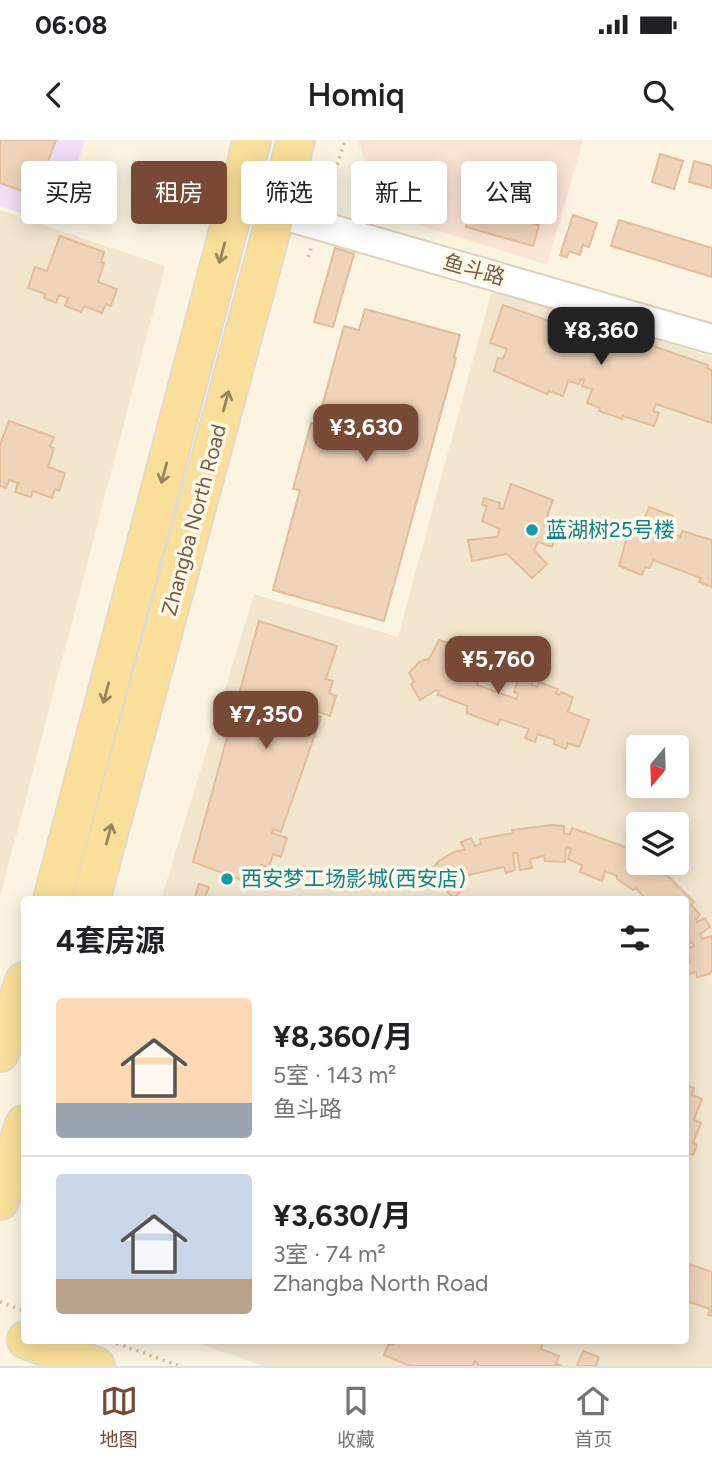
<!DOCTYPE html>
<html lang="zh">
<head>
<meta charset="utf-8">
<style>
  body { margin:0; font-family:Figtree,"Noto Sans SC",sans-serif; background:#f6f6f6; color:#202124; height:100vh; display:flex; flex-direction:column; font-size:26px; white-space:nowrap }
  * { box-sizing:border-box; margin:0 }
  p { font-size:23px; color:#757577 }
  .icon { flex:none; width:38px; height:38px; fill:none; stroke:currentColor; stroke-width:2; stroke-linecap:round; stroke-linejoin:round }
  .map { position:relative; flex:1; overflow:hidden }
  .side { position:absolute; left:21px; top:756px; width:668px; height:448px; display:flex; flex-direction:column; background:#fff; border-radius:7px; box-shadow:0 4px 18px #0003 }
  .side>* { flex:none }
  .top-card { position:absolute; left:21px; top:21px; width:670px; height:63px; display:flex; gap:14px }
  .needle { width:46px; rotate:199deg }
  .tools { position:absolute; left:626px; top:595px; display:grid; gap:14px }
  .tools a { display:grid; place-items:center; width:63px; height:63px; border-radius:7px; background:#fff; box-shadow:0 4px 18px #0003; font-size:35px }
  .price { position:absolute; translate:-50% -60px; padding:0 16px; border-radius:14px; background:#784934; color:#fff; font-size:23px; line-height:46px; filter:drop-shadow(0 2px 4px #0008) }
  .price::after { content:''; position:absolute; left:50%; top:42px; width:21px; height:16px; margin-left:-10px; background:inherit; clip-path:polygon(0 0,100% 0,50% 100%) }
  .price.on { background:#222; color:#fff }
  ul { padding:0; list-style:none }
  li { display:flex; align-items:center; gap:21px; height:175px; padding:0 35px }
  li+li { border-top:2px solid #e0e0e0 }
  li span { display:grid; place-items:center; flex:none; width:196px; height:140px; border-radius:7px; color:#555 }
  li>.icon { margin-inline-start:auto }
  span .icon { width:84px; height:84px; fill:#fffc; stroke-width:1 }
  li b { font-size:30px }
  h2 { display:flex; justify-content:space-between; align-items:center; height:84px; padding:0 35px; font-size:30px }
  .chip { padding:0 24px; border-radius:7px; background:#fff; box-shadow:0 4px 18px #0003; font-size:24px; line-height:63px }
  .chip.on { background:#784934; color:#fff }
  .status { display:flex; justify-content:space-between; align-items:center; height:49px; padding:0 35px; background:#fff; direction:ltr }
  .status svg { height:19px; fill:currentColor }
  header { display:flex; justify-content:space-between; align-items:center; height:91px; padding:0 35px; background:#fff; font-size:32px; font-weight:600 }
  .tabs { display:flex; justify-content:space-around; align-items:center; height:98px; border-top:2px solid #e0e0e0; background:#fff; font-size:19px; color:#757577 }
  .tabs a { display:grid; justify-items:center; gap:4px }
  .tabs .on { color:#784934 }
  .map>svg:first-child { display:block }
  .residential { fill:#f3e6cf; fill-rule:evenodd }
  .commercial { fill:#fce4d4 }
  .education { fill:#f1def7 }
  .building { fill:#f0d4b9; stroke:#e2bd9a; stroke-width:2 }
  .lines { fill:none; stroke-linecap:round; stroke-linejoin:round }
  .minor-casing { stroke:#dfd0bd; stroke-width:32 }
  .major-casing { stroke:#ddd8d3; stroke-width:40 }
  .path { stroke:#d5b89d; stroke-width:3.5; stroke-dasharray:2 5; stroke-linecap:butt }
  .minor { stroke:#fff; stroke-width:28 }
  .major { stroke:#f9df9a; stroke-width:37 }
  .oneway { stroke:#9a8361 }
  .culture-dot { fill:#0f9aa8; stroke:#fff8e6; stroke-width:2.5 }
  .labels { text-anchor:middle; stroke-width:7; stroke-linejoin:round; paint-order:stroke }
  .street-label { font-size:21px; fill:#725b49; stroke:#fff8e6 }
  .culture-label { font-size:21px; fill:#0d838f; stroke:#fff8e6; text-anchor:start }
</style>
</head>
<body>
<div class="status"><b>06:08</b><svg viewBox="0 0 49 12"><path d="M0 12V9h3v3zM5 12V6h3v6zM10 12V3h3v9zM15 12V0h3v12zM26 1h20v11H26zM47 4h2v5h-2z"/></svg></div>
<header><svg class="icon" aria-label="back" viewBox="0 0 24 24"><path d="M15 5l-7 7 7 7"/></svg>Homiq<svg class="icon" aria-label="search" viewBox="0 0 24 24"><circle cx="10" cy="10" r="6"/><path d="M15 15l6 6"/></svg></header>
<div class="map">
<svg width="712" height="1226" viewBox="0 0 712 1226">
  <rect width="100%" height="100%" fill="#fbf4e1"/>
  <!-- residential -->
  <g class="residential">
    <polygon points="0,70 165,126 0,757"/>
    <path d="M493,146L712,217V1226H264L191,1201L686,1200V760H161L254,454L398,497ZM639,607H677V646H639ZM639,684H677V723H639Z"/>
  </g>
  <!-- commercial -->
  <polygon class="commercial" points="357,0 583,0 547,125 388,75"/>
  <!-- education -->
  <polygon class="education" points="0,0 85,0 57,85 0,66"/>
  <!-- building -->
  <g class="building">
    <polygon points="0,0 56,0 47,24 59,29 56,38 52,37 44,59 0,43"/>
    <polygon points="660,14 683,21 674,49 652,42"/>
    <polygon points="694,21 712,26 712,48 689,42"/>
    <polygon points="472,66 539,85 533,106 466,87"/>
    <polygon points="573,75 597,83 589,107 583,105 580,115 569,111 567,117 560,115"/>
    <polygon points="619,80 712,108 712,137 611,106"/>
    <polygon points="60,96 104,112 101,122 104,123 98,142 117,149 111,166 106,164 102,173 84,166 81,172 65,166 68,158 59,155 56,163 44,158 45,154 28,148 35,127 47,131"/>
    <polygon points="335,108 354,114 333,187 314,182"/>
    <polygon points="503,165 549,181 553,171 708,225 707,228 712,230 712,283 656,264 653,271 659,273 654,286 623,276 622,279 599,271 600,268 587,263 592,249 582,246 584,240 581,239 579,244 568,241 563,256 549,251 547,254 494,231 498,218 503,219 507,209 490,203"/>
    <polygon points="365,169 460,195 454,217 456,218 384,481 273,450 300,350 293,349 311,283 317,285 344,186 359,190"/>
    <polygon points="9,281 54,297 50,307 54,308 48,327 65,333 59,351 55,349 52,358 33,351 31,357 15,352 18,343 9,340 6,348 0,346 0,305"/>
    <polygon points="511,344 553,360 544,385 549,387 551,381 566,386 563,394 557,392 552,407 538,402 534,410 547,424 532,438 507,414 472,421 468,400 497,397 500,389 482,381 487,366 482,365 484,358 500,363 499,368 503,369"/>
    <polygon points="649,367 673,376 667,392 680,397 682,391 712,400 712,447 699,442 701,438 653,420 650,428 645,427 642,435 619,426 627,397 630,398 634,386 641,388"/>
    <polygon points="259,481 337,506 326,539 333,541 329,553 336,556 330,576 314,570 313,574 321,577 281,692 273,689 272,693 287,698 281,717 273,714 269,728 261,725 254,745 193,722"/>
    <polygon points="439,500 451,504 453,501 481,514 477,526 483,528 477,545 486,548 516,559 518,554 514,552 519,537 533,541 531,545 537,547 539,542 558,549 556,554 559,555 561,552 573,557 568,572 589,580 579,607 568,603 566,609 554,604 555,600 538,594 535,602 525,598 529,589 500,579 498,585 467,573 467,566 438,555 439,551 436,550 420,560 411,544 414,542 409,533 419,522 427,519 428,521"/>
    <polygon points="552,685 564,686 564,694 570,694 572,688 631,709 629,716 635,719 639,715 639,723 647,723 646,726 650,729 655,723 694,762 691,765 700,774 696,779 697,782 705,778 710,787 700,794 702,799 711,796 712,800 712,831 709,834 697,837 696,832 686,835 686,824 690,823 686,808 694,806 692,802 686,806 686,760 646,760 636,748 633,750 617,739 617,736 605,731 602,741 580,732 582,725 568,719 571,709 566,707 565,722 545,721 544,716 530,719 532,728 520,730 517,713 513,713 515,730 506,733 504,727 469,735 458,744 462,750 454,758 434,740 437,737 431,730 439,721 456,711 465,710 461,702 471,698 475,706 481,704 480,699 513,693 512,690"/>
    <polygon points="199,744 209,747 204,760 194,760"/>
    <polygon points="686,945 694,948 692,955 702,959 694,980 701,983 693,1003 697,1005 693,1015 686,1013"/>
    <polygon points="686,1123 712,1132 712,1176 708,1175 710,1169 686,1161"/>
    <polygon points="395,1200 544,1200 541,1209 559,1216 556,1224 562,1226 479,1226 475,1221 473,1226 410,1226 384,1215 389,1203 394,1205"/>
    <polygon points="583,1211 599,1217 596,1226 577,1226"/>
  </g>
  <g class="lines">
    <defs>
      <polyline id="minor" points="276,73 712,199"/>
      <g id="major">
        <polyline points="52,760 252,0"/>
        <polyline points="91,760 296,0"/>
        <polyline points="0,913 24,841"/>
        <polyline points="0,1061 24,984"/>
        <polyline points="26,1200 96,1226"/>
      </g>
    </defs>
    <!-- minor casing -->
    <use href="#minor" class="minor-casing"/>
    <!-- major casing -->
    <use href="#major" class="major-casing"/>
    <!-- path -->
    <g class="path">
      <polyline points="325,65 345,0"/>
      <polyline points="308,117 312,106"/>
      <polyline points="0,1162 24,1171"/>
      <polyline points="110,1201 180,1226"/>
    </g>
    <!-- minor -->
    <use href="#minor" class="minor"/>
    <!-- major -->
    <use href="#major" class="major"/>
  </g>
  <!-- one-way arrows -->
  <defs><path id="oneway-shaft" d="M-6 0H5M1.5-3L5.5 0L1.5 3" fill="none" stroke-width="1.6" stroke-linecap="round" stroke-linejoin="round" transform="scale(1.75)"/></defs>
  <g class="oneway">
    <use href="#oneway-shaft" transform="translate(222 113) rotate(105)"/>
    <use href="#oneway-shaft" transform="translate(226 261) rotate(-75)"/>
    <use href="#oneway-shaft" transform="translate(164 333) rotate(105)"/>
    <use href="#oneway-shaft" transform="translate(106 553) rotate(105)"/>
    <use href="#oneway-shaft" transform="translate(109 694) rotate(-75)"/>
  </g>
  <!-- markers -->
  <g class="culture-dot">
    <circle cx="532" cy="390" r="7"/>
    <circle cx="227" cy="739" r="7"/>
  </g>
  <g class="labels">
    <!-- street labels -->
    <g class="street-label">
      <text transform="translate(474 130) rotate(16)" y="7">鱼斗路</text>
      <text transform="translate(194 380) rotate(-75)" y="7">Zhangba North Road</text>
    </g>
    <!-- culture labels -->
    <g class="culture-label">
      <text x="546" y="397">蓝湖树25号楼</text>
      <text x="241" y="746">西安梦工场影城(西安店)</text>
    </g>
  </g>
</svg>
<div class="tools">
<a><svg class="needle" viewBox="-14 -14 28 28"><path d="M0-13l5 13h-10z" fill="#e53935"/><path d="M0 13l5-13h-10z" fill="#757577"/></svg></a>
<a><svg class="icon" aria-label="layers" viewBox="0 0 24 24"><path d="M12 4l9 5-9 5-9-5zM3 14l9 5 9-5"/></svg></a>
</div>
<b class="price on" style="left:601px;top:227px">¥8,360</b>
<b class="price" style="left:366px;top:324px">¥3,630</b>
<b class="price" style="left:498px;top:556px">¥5,760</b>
<b class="price" style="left:266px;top:611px">¥7,350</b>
<div class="top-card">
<a class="chip">买房</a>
<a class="chip on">租房</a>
<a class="chip">筛选</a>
<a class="chip">新上</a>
<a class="chip">公寓</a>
</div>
<section class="side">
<h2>4套房源<svg class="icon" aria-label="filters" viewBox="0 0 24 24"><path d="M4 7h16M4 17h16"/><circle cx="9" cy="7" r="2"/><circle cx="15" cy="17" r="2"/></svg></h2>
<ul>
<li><span style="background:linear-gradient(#ffd9b3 75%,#9aa5b1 0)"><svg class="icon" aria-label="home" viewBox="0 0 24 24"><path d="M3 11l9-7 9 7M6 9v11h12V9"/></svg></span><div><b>¥8,360/月</b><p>5室 · 143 m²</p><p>鱼斗路</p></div></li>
<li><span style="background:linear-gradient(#c9d6e8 75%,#b9a48a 0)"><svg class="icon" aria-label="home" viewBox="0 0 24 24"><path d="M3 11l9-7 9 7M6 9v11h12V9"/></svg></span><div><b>¥3,630/月</b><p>3室 · 74 m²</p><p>Zhangba North Road</p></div></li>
</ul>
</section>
</div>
<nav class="tabs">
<a class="on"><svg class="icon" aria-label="map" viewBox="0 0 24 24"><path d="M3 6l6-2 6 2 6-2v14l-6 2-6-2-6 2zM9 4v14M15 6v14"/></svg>地图</a>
<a><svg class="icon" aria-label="saved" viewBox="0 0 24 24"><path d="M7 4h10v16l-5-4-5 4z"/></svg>收藏</a>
<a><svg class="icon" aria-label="home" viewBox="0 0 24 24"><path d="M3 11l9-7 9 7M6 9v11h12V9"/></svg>首页</a>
</nav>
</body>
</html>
